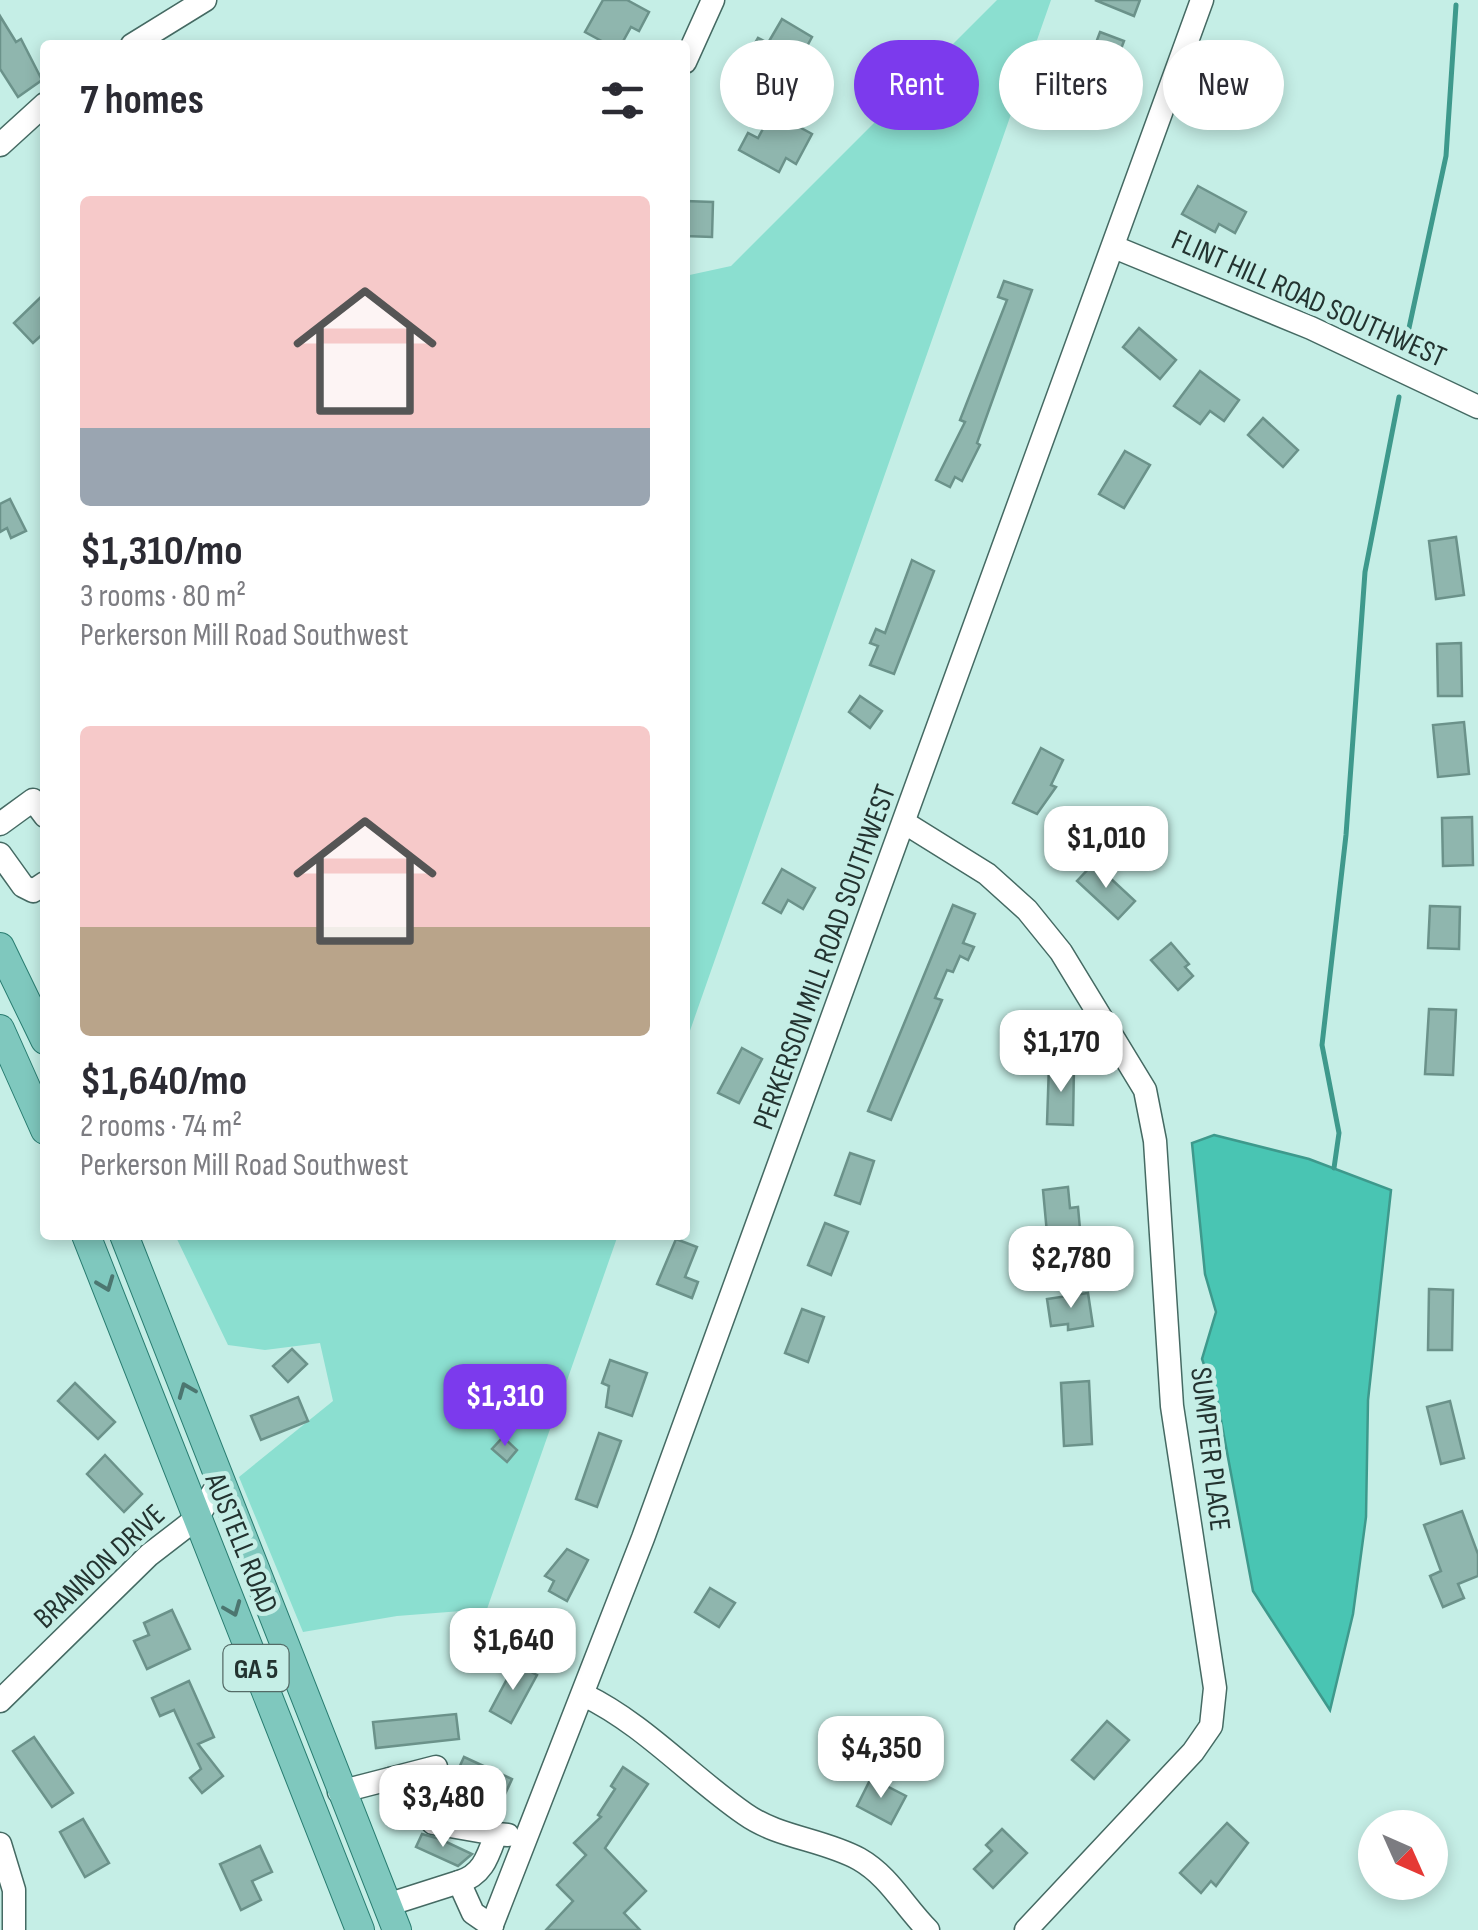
<!DOCTYPE html>
<html lang="en">
<head>
<meta charset="utf-8">
<style>
  body { margin:0; font-family:"Sofia Sans Condensed",sans-serif; background:#f7f7f7; color:#2b2b33; height:100vh; display:flex; flex-direction:column; font-size:38px; white-space:nowrap }
  * { box-sizing:border-box; margin:0 }
  p { font-size:32px; color:#7c7c81 }
  .icon { flex:none; width:55px; height:55px; fill:none; stroke:currentColor; stroke-width:2; stroke-linecap:round; stroke-linejoin:round }
  .map { position:relative; flex:1; overflow:hidden }
  .sheet { position:absolute; left:40px; top:40px; width:650px; height:1200px; display:flex; flex-direction:column; background:#fff; border-radius:10px; box-shadow:0 5px 15px #0003 }
  .sheet>* { flex:none }
  .guide { position:absolute; left:720px; top:40px; width:608px; height:90px; display:flex; gap:20px }
  .needle { width:65px; rotate:135deg }
  .tools { position:absolute; left:1358px; top:1810px; display:grid; gap:20px }
  .tools a { display:grid; place-items:center; width:90px; height:90px; border-radius:50%; background:#fff; box-shadow:0 5px 15px #0003; font-size:50px }
  .price { position:absolute; translate:-50% -85px; padding:0 22px; border-radius:20px; background:#fff; color:#222; font-size:32px; line-height:65px; filter:drop-shadow(0 2px 5px #0008) }
  .price::after { content:''; position:absolute; left:50%; top:60px; width:30px; height:22px; margin-left:-15px; background:inherit; clip-path:polygon(0 0,100% 0,50% 100%) }
  .price.on { background:#7c3aed; color:#fff }
  ul { padding:0; list-style:none }
  li { display:grid; align-content:center; gap:20px; height:530px; padding:0 40px }
  li span { display:grid; place-items:center; height:310px; border-radius:10px; color:#555 }
  li>.icon { margin-inline-start:auto }
  span .icon { width:180px; height:180px; fill:#fffc; stroke-width:1 }
  li b { font-size:42px }
  h2 { display:flex; justify-content:space-between; align-items:center; height:120px; padding:0 40px; font-size:42px }
  .pill { padding:0 35px; border-radius:45px; background:#fff; box-shadow:0 5px 15px #0003; font-size:35px; line-height:90px }
  .pill.on { background:#7c3aed; color:#fff }
  .map>svg:first-child { display:block }
  .green { fill:#8bdfd0 }
  .water { fill:#49c5b3; stroke:#3e998c; stroke-width:2.5 }
  .lines { fill:none; stroke-linecap:round; stroke-linejoin:round }
  .stream { stroke:#3e998c; stroke-width:5 }
  .building { fill:#8fb6ae; stroke:#6b928a; stroke-width:2.5 }
  .minor-casing { stroke:#456a63; stroke-width:25 }
  .major-casing { stroke:#287c70; stroke-width:30 }
  .minor { stroke:#fff; stroke-width:22 }
  .major { stroke:#7fc8be; stroke-width:28 }
  .oneway { stroke:#4c7670 }
  .labels { text-anchor:middle; stroke-width:9; stroke-linejoin:round; paint-order:stroke }
  .shield { fill:#c5eee6; stroke:#546b67; stroke-width:2.5 }
  .shield-label { font-size:28px; font-weight:bold; fill:#233330 }
  .street-label { font-size:30px; fill:#233330; stroke:#c5eee6 }
</style>
</head>
<body>
<div class="map">
<svg width="1478" height="1930" viewBox="0 0 1478 1930">
  <rect width="100%" height="100%" fill="#c5eee6"/>
  <!-- green -->
  <g class="green">
    <polygon points="997,0 1051,0 685,1045 685,276 731,266"/>
    <polygon points="175,1235 618,1235 487,1609 397,1616 303,1632 239,1477 333,1401 320,1343 265,1350 228,1345"/>
  </g>
  <!-- water -->
  <polygon class="water" points="1214,1135 1309,1159 1391,1190 1368,1400 1366,1517 1353,1614 1330,1710 1253,1591 1218,1404 1202,1359 1216,1312 1205,1274 1192,1143"/>
  <g class="lines">
    <!-- stream -->
    <g class="stream">
      <polyline points="1406,342 1446,156 1456,5"/>
      <polyline points="1334,1168 1339,1133 1322,1045 1346,835 1365,572 1399,397"/>
    </g>
  </g>
  <!-- building -->
  <g class="building">
    <polygon points="603,0 627,0 649,12 639,31 631,27 621,45 609,45 585,32"/>
    <polygon points="1095,0 1140,0 1134,16"/>
    <polygon points="0,16 16,42 21,39 42,80 18,97 0,69"/>
    <polygon points="782,19 812,37 805,50 813,55 804,72 794,66 787,78 748,55 758,38 768,43"/>
    <polygon points="1100,32 1124,41 1115,65 1091,56"/>
    <polygon points="1082,85 1105,94 1091,127 1068,118"/>
    <polygon points="772,112 812,134 796,164 786,158 779,172 739,150 748,133 758,138"/>
    <polygon points="1198,186 1246,212 1235,233 1219,224 1215,232 1182,214"/>
    <polygon points="685,201 713,202 712,237 685,236"/>
    <polygon points="1004,281 1032,290 977,443 980,445 962,481 955,477 950,487 936,480 965,422 960,420 1007,300 998,297"/>
    <polygon points="45,293 45,332 33,343 14,323"/>
    <polygon points="1139,328 1176,360 1160,379 1123,347"/>
    <polygon points="1200,371 1239,400 1224,421 1210,411 1200,424 1174,406"/>
    <polygon points="1263,418 1298,450 1283,467 1248,435"/>
    <polygon points="1125,451 1150,465 1124,508 1099,494"/>
    <polygon points="10,499 26,531 11,538 7,528 0,532 0,504"/>
    <polygon points="1456,537 1464,595 1436,599 1429,541"/>
    <polygon points="912,560 934,571 894,674 870,665 878,646 870,643 876,629 885,633"/>
    <polygon points="1461,643 1462,696 1438,696 1437,644"/>
    <polygon points="860,696 882,711 870,728 849,712"/>
    <polygon points="1464,722 1469,774 1438,777 1433,725"/>
    <polygon points="1041,748 1063,760 1051,785 1056,787 1037,814 1013,803"/>
    <polygon points="1472,817 1473,865 1443,866 1442,818"/>
    <polygon points="1094,863 1135,901 1118,919 1077,881"/>
    <polygon points="782,869 815,888 803,909 788,900 781,913 763,903"/>
    <polygon points="953,905 975,914 963,943 974,947 968,960 960,956 953,972 947,970 935,998 942,1000 891,1120 868,1111"/>
    <polygon points="1430,906 1460,907 1459,949 1428,948"/>
    <polygon points="1171,943 1189,964 1185,967 1193,976 1178,990 1151,960"/>
    <polygon points="1429,1009 1456,1010 1453,1075 1425,1074"/>
    <polygon points="742,1048 762,1059 739,1103 718,1093"/>
    <polygon points="1049,1064 1074,1065 1073,1125 1047,1124"/>
    <polygon points="850,1153 874,1161 860,1204 835,1195"/>
    <polygon points="1068,1187 1070,1208 1078,1207 1081,1240 1048,1244 1043,1190"/>
    <polygon points="825,1223 848,1232 831,1275 808,1265"/>
    <polygon points="676,1239 697,1247 685,1277 698,1282 692,1298 657,1284"/>
    <polygon points="1429,1289 1453,1290 1452,1350 1428,1350"/>
    <polygon points="1088,1293 1093,1326 1068,1330 1068,1324 1051,1326 1047,1299"/>
    <polygon points="802,1309 824,1317 808,1362 785,1353"/>
    <polygon points="292,1349 307,1364 288,1382 273,1366"/>
    <polygon points="610,1360 647,1373 632,1416 606,1407 609,1386 602,1383"/>
    <polygon points="1089,1381 1092,1444 1064,1446 1061,1383"/>
    <polygon points="75,1383 115,1422 98,1439 58,1401"/>
    <polygon points="298,1397 308,1421 261,1440 251,1416"/>
    <polygon points="1450,1401 1464,1458 1441,1464 1427,1407"/>
    <polygon points="599,1433 621,1441 597,1507 576,1499"/>
    <polygon points="503,1437 517,1450 507,1462 492,1449"/>
    <polygon points="105,1455 142,1494 124,1512 87,1474"/>
    <polygon points="1462,1511 1478,1554 1478,1576 1458,1584 1464,1598 1443,1607 1430,1576 1441,1571 1424,1525"/>
    <polygon points="567,1549 588,1560 567,1601 549,1591 554,1581 545,1576"/>
    <polygon points="710,1588 735,1603 719,1627 695,1612"/>
    <polygon points="172,1610 190,1649 147,1669 134,1641 149,1635 144,1623"/>
    <polygon points="515,1664 537,1675 511,1723 490,1711"/>
    <polygon points="189,1681 214,1737 198,1744 223,1776 202,1793 190,1778 201,1769 174,1710 160,1716 152,1698"/>
    <polygon points="456,1714 459,1739 376,1748 373,1722"/>
    <polygon points="1107,1721 1129,1740 1094,1779 1072,1760"/>
    <polygon points="34,1737 73,1793 52,1807 13,1751"/>
    <polygon points="464,1757 512,1779 495,1816 447,1794"/>
    <polygon points="623,1767 648,1784 605,1848 646,1891 624,1913 640,1930 546,1930 573,1901 557,1885 586,1855 574,1843 601,1817 598,1815 615,1789 611,1786"/>
    <polygon points="871,1778 906,1796 891,1824 857,1806"/>
    <polygon points="83,1819 109,1863 85,1877 60,1832"/>
    <polygon points="1227,1823 1248,1843 1216,1886 1211,1881 1201,1893 1180,1873"/>
    <polygon points="1002,1829 1027,1853 993,1888 974,1869 992,1851 986,1845"/>
    <polygon points="422,1834 440,1839 472,1854 458,1866 416,1847"/>
    <polygon points="260,1846 272,1872 252,1881 261,1900 241,1910 220,1864"/>
  </g>
  <g class="lines">
    <defs>
      <g id="minor">
        <polyline points="132,45 205,0"/>
        <polyline points="685,62 713,0"/>
        <polyline points="0,145 45,104"/>
        <polyline points="1114,247 1311,328 1478,407"/>
        <polyline points="905,823 987,874 1027,910 1061,952 1145,1090 1155,1141 1172,1406 1215,1688 1211,1726 1193,1752 1026,1930"/>
        <polyline points="0,824 33,800 45,816"/>
        <polyline points="0,854 23,886 33,891 45,883"/>
        <path d="M584,1695C644,1724 690,1776 745,1814C779,1838 822,1839 859,1859C889,1876 904,1906 928,1930"/>
        <polyline points="0,1701 149,1555 197,1518 220,1481"/>
        <polyline points="390,1779 433,1823 496,1834"/>
        <polyline points="339,1792 436,1767"/>
        <polyline points="0,1844 14,1890 14,1930"/>
        <path d="M459,1882C483,1875 488,1856 496,1834L508,1835"/>
        <polyline points="387,1905 459,1882 473,1913 492,1926"/>
        <polyline points="490,1930 643,1538 1202,0"/>
      </g>
      <g id="major">
        <polyline points="0,947 45,1040"/>
        <polyline points="0,1029 45,1130"/>
        <polyline points="86,1235 360,1930"/>
        <polyline points="124,1235 397,1930"/>
      </g>
    </defs>
    <!-- minor casing -->
    <use href="#minor" class="minor-casing"/>
    <!-- major casing -->
    <use href="#major" class="major-casing"/>
    <!-- minor -->
    <use href="#minor" class="minor"/>
    <!-- major -->
    <use href="#major" class="major"/>
  </g>
  <!-- one-way arrows -->
  <defs><path id="oneway-chevron" d="M-2-3.5L2.5 0L-2 3.5" fill="none" stroke-width="1.6" stroke-linecap="round" stroke-linejoin="round" transform="scale(2.5)"/></defs>
  <g class="oneway">
    <use href="#oneway-chevron" transform="translate(106 1284) rotate(69)"/>
    <use href="#oneway-chevron" transform="translate(186 1390) rotate(-112)"/>
    <use href="#oneway-chevron" transform="translate(233 1609) rotate(68)"/>
  </g>
  <g class="labels">
    <!-- shield labels -->
    <rect class="shield" x="223.5" y="1645" width="65" height="46" rx="8"/>
    <g class="shield-label">
      <text x="256" y="1678">GA 5</text>
    </g>
    <!-- street labels -->
    <g class="street-label">
      <text transform="translate(1309 298) rotate(24)" y="10">FLINT HILL ROAD SOUTHWEST</text>
      <text transform="translate(824 957) rotate(-70)" y="10">PERKERSON MILL ROAD SOUTHWEST</text>
      <text transform="translate(1211 1449) rotate(83)" y="10">SUMPTER PLACE</text>
      <text transform="translate(242 1543) rotate(68)" y="10">AUSTELL ROAD</text>
      <text transform="translate(99 1566) rotate(-43)" y="10">BRANNON DRIVE</text>
    </g>
  </g>
</svg>
<div class="tools">
<a><svg class="needle" viewBox="-14 -14 28 28"><path d="M0-13l5 13h-10z" fill="#e53935"/><path d="M0 13l5-13h-10z" fill="#7c7c81"/></svg></a>
</div>
<b class="price" style="left:1106px;top:891px">$1,010</b>
<b class="price" style="left:1061px;top:1095px">$1,170</b>
<b class="price" style="left:1071px;top:1311px">$2,780</b>
<b class="price on" style="left:505px;top:1449px">$1,310</b>
<b class="price" style="left:513px;top:1693px">$1,640</b>
<b class="price" style="left:881px;top:1801px">$4,350</b>
<b class="price" style="left:443px;top:1850px">$3,480</b>
<div class="guide">
<a class="pill">Buy</a>
<a class="pill on">Rent</a>
<a class="pill">Filters</a>
<a class="pill">New</a>
</div>
<section class="sheet">
<h2>7 homes<svg class="icon" aria-label="filters" viewBox="0 0 24 24"><path d="M4 7h16M4 17h16"/><circle cx="9" cy="7" r="2"/><circle cx="15" cy="17" r="2"/></svg></h2>
<ul>
<li><span style="background:linear-gradient(#f6c9c9 75%,#9aa5b1 0)"><svg class="icon" aria-label="home" viewBox="0 0 24 24"><path d="M3 11l9-7 9 7M6 9v11h12V9"/></svg></span><div><b>$1,310/mo</b><p>3 rooms · 80 m²</p><p>Perkerson Mill Road Southwest</p></div></li>
<li><span style="background:linear-gradient(#f6c9c9 65%,#b9a48a 0)"><svg class="icon" aria-label="home" viewBox="0 0 24 24"><path d="M3 11l9-7 9 7M6 9v11h12V9"/></svg></span><div><b>$1,640/mo</b><p>2 rooms · 74 m²</p><p>Perkerson Mill Road Southwest</p></div></li>
</ul>
</section>
</div>
</body>
</html>
